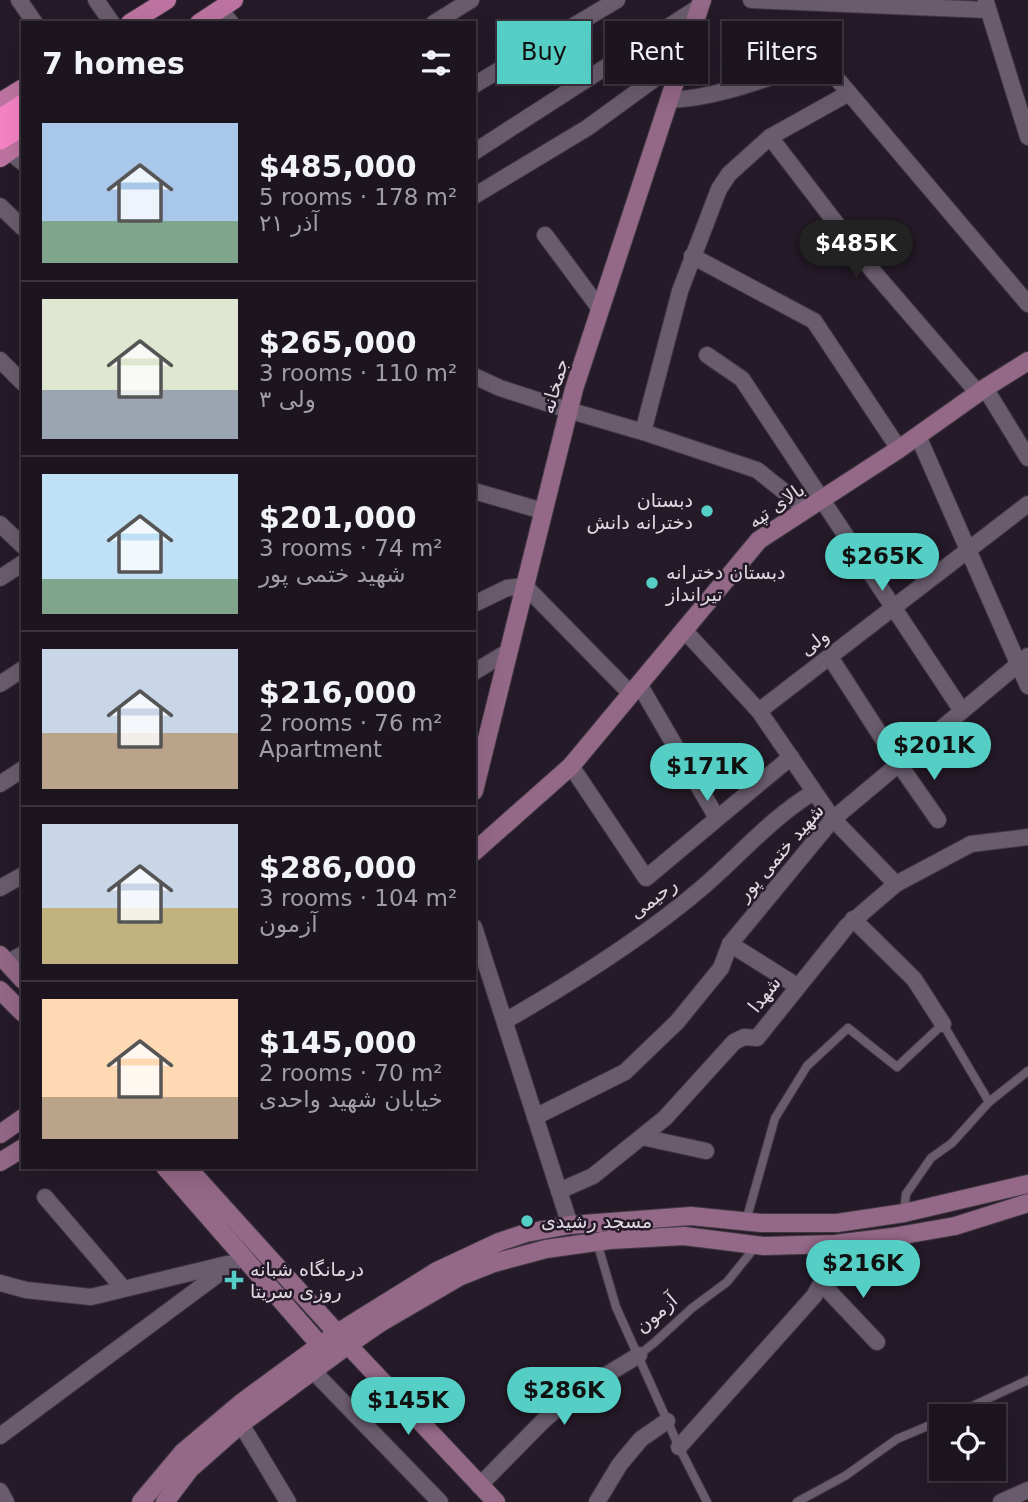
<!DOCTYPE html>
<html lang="en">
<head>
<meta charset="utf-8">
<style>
  body { margin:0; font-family:"DejaVu Sans",Vazirmatn,sans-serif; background:#251d27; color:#f1f3f6; height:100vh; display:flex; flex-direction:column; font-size:26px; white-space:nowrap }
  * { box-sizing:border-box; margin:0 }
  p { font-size:23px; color:#a09ea4 }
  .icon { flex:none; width:38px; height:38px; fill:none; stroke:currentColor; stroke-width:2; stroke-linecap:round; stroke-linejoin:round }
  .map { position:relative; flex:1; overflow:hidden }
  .side { position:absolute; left:21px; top:21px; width:455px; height:1148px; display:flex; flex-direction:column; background:#1c141e; border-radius:0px; box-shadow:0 7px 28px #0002,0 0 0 2px #3a333c }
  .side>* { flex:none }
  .hud { position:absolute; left:497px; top:21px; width:425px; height:63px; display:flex; gap:14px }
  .controls { position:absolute; left:929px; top:1404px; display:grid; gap:14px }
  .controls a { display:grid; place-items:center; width:77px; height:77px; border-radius:0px; background:#1c141e; box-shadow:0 7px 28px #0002,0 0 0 2px #3a333c; font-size:35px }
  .price { position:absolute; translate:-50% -60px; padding:0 16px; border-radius:24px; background:#55cec5; color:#111; font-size:23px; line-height:46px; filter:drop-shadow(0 2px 4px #0008) }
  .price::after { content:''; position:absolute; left:50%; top:42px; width:21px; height:16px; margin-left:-10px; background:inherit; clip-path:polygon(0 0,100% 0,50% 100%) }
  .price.on { background:#222; color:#fff }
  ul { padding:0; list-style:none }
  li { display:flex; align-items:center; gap:21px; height:175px; padding:0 21px }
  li+li { border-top:2px solid #3a333c }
  li span { display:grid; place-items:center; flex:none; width:196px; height:140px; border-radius:0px; color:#555 }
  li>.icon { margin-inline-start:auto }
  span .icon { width:84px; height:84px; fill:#fffc; stroke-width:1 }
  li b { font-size:30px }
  h2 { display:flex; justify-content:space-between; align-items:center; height:84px; padding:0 21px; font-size:30px }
  .tag { padding:0 24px; border-radius:0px; background:#1c141e; box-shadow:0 7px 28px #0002,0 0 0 2px #3a333c; font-size:24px; line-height:63px }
  .tag.on { background:#55cec5; color:#111 }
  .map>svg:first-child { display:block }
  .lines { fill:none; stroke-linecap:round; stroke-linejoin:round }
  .lane-casing { stroke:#403842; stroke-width:10 }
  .street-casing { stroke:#403842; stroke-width:18 }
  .secondary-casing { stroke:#403842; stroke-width:20 }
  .primary-casing { stroke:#403842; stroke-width:20 }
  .highway-casing { stroke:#403842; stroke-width:24 }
  .lane { stroke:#6a5c6d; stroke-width:8 }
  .street { stroke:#6a5c6d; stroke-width:16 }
  .secondary { stroke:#946887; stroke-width:18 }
  .primary { stroke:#be74a2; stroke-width:18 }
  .highway { stroke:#f684c5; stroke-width:21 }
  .poi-dot { fill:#55cec5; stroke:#251a28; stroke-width:2.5 }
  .labels { text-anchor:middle; stroke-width:5; stroke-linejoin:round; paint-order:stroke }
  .street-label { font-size:19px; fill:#e0d8e1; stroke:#251a28 }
  .poi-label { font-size:19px; fill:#e0d8e1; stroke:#251a28; text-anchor:start }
</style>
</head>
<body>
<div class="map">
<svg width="1028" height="1502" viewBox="0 0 1028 1502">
  <rect width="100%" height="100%" fill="#251a28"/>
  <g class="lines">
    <defs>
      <g id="lane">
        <polyline points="904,1212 906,1194 931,1158 952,1143 989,1102 1028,1071"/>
        <polyline points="746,1221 775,1118 807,1066 848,1028 897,1067 943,1024 989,1102"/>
        <polyline points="597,1242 616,1307 679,1447 707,1502"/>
        <polyline points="639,1355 655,1342 692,1308 727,1282 756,1246"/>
        <polyline points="951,1416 1028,1380"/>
        <polyline points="797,1502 845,1476 897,1439 942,1420"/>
      </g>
      <g id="street">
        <polyline points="19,0 35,23"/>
        <polyline points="96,0 112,23"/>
        <polyline points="751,0 988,10"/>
        <polyline points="986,2 1028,137"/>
        <polyline points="220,9 231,23"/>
        <polyline points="434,23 471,0"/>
        <polyline points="474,85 617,0"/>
        <path d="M669,100C721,98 772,76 821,60L1028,304"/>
        <polyline points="770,137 872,270 978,393"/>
        <polyline points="10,152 23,163"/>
        <polyline points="474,152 699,7"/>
        <polyline points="474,196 587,128 682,59"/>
        <polyline points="0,206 23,228"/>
        <polyline points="545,235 600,309"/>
        <polyline points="692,256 814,321 899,449"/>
        <polyline points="707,355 742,379 962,711"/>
        <polyline points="0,360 23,383"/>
        <polyline points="474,376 500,388 568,410 643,432 757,470 806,509"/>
        <polyline points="985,388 1028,458"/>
        <polyline points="643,432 680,291 719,189 729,174 770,137 849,93"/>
        <polyline points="918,436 1028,686"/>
        <polyline points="474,491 543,511"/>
        <polyline points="0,524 23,546"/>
        <polyline points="0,578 23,563"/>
        <polyline points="474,604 507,588 525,586 631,694"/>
        <polyline points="684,630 759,711 833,819 896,884"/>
        <polyline points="830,657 899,764 938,820"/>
        <polyline points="474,672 509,651"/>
        <polyline points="0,684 23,669"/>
        <polyline points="639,684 717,818"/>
        <polyline points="759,711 1028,504"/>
        <polyline points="571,766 646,878 791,757"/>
        <polyline points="0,784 23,769"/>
        <polyline points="0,888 23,875"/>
        <polyline points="853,919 914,979 943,1024"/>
        <polyline points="474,927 570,1225"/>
        <polyline points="730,944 797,986"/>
        <polyline points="7,963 23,954"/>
        <path d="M505,1021C573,982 645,937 704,886C741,854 772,817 814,792"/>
        <polyline points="535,1117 625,1072 677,1022 721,968 730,944 833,819 1028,656"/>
        <polyline points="642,1137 706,1151"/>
        <polyline points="559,1191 593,1176 665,1118 734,1042 744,1037 757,1038 847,926 896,884 971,844 1028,837"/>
        <polyline points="45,1197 123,1288"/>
        <polyline points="0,1283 26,1290 91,1297 227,1264"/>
        <polyline points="822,1284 877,1342"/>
        <polyline points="313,1371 440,1502"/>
        <polyline points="241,1424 288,1502"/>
        <polyline points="0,1436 236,1261"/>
        <polyline points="679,1447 814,1296 826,1275 835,1244"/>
        <polyline points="479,1486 543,1421 573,1395 639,1355"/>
        <polyline points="0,1491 6,1502"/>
        <polyline points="597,1502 620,1464 641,1439 667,1421"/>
        <polyline points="1001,1502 1028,1490"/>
      </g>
      <g id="secondary">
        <polyline points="474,791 574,389 702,0"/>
        <polyline points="474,852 571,766 759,540 899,449 985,388 1028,361"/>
        <polyline points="0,955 23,980"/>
        <polyline points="0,990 23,1013"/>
        <polyline points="0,1134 23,1118"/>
        <polyline points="0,1162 23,1148"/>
        <polyline points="165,1167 320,1345"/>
        <polyline points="187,1167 337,1333"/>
        <polyline points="348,1345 496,1502"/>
        <polyline points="141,1502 183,1452 241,1403 320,1345 347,1327 437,1271 499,1242 526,1233 570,1225 691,1216 761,1223 837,1223 904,1213 1028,1184"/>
        <polyline points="165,1502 190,1469 241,1424 348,1345 380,1323 459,1277 494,1263 546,1249 610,1240 684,1236 764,1246 835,1244 892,1237 955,1226 1028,1203"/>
      </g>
      <g id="primary">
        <polyline points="130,23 167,0"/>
        <polyline points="199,23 234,0"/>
        <polyline points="0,102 23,88"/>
        <polyline points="0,158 23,142"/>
      </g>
      <g id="highway">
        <polyline points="0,120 23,105"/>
        <polyline points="0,139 23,125"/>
      </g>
    </defs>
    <!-- lane casing -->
    <use href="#lane" class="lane-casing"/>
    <!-- street casing -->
    <use href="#street" class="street-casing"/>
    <!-- secondary casing -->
    <use href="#secondary" class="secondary-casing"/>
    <!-- primary casing -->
    <use href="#primary" class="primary-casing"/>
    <!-- highway casing -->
    <use href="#highway" class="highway-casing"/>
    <!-- lane -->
    <use href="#lane" class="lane"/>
    <!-- street -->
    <use href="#street" class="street"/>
    <!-- secondary -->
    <use href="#secondary" class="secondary"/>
    <!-- primary -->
    <use href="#primary" class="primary"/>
    <!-- highway -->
    <use href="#highway" class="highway"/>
  </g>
  <!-- markers -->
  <g class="poi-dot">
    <circle cx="707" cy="511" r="7"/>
    <circle cx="652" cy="583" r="7"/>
    <circle cx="527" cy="1221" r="7"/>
    <path d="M230.5 1269.5h7v7h7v7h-7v7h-7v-7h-7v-7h7z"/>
  </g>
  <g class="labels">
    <!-- street labels -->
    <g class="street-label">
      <text transform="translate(554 386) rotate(-74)" y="7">جمخانه</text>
      <text transform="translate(776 505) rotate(-35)" y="7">بالای تپه</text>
      <text transform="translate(814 642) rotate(-38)" y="7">ولی</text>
      <text transform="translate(780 852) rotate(-49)" y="7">شهید ختمی پور</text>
      <text transform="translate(653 898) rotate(-37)" y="7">رحیمی</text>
      <text transform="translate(764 994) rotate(-52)" y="7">شهدا</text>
      <text transform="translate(656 1313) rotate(-41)" y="7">آزمون</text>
    </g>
    <!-- poi labels -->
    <g class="poi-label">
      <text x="693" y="507" text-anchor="end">دبستان<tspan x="693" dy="22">دخترانه دانش</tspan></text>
      <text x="666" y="579">دبستان دخترانه<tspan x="666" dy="22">تیرانداز</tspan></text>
      <text x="541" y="1228">مسجد رشیدی</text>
      <text x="250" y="1276">درمانگاه شبانه<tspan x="250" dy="22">روزی سریتا</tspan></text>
    </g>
  </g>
</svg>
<div class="controls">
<a><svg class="icon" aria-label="locate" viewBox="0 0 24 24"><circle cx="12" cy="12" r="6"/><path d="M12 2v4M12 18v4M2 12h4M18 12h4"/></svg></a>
</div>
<b class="price on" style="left:856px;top:280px">$485K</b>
<b class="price" style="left:882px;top:593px">$265K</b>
<b class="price" style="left:934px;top:782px">$201K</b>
<b class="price" style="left:707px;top:803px">$171K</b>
<b class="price" style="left:863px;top:1300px">$216K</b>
<b class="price" style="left:564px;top:1427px">$286K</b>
<b class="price" style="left:408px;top:1437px">$145K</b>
<div class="hud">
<a class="tag on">Buy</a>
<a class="tag">Rent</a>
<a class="tag">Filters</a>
</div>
<section class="side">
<h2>7 homes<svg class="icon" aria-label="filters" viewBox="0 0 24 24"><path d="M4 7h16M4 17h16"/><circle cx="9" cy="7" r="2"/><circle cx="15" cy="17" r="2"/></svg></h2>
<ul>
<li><span style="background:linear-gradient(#a9c7e8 70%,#7fa58c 0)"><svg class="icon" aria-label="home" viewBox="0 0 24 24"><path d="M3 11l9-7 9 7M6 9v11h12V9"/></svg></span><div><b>$485,000</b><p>5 rooms · 178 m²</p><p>۲۱ آذر</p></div></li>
<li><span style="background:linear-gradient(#dfe7d0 65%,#9aa5b1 0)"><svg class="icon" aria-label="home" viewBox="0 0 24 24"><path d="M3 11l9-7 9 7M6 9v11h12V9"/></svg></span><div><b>$265,000</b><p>3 rooms · 110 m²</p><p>ولی ۳</p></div></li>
<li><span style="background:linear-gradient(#bfe0f5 75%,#7fa58c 0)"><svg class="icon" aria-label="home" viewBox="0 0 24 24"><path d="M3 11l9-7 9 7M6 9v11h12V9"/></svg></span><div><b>$201,000</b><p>3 rooms · 74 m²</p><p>شهید ختمی پور</p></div></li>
<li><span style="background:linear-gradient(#c9d6e8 60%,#b9a48a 0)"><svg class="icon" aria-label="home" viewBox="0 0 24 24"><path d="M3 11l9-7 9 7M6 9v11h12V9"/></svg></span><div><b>$216,000</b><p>2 rooms · 76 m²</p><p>Apartment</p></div></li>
<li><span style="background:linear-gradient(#c9d6e8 60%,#c2b280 0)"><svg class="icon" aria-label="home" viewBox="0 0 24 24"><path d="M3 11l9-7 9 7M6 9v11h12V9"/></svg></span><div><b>$286,000</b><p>3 rooms · 104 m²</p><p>آزمون</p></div></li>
<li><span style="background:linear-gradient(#ffd9b3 70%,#b9a48a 0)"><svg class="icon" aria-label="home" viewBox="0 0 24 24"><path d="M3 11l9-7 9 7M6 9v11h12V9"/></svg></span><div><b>$145,000</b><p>2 rooms · 70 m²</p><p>خیابان شهید واحدی</p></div></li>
</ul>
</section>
</div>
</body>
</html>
